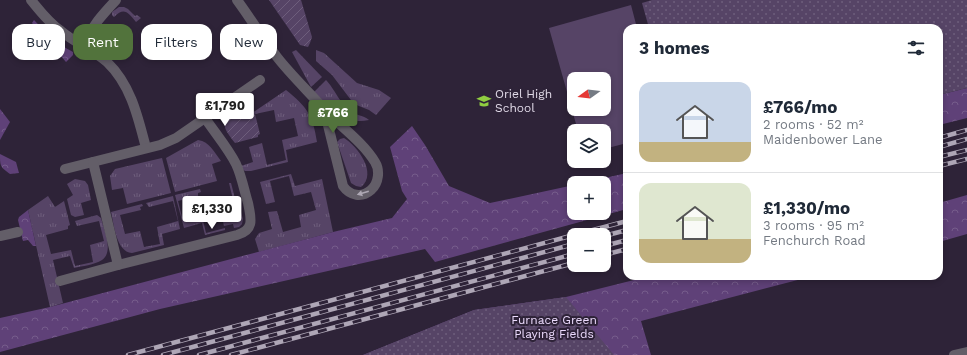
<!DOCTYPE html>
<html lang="en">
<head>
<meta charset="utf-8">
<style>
  body { margin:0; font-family:"Work Sans",sans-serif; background:#f2f2f3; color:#1f2937; height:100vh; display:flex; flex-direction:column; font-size:15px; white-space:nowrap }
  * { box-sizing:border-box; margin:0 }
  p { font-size:13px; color:#747a83 }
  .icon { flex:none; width:22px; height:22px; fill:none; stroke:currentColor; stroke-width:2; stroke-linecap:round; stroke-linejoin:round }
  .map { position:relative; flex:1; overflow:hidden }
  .drawer { position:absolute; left:623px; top:24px; width:320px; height:256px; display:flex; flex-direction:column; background:#fff; border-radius:12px; box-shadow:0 2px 6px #0003 }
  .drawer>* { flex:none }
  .hud { position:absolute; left:12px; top:24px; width:380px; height:36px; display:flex; gap:8px }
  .needle { width:26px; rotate:255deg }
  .buttons { position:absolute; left:567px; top:72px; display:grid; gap:8px }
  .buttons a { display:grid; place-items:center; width:44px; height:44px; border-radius:8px; background:#fff; box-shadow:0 2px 6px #0003; font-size:20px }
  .price { position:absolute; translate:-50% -34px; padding:0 9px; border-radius:4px; background:#fff; color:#222; font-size:13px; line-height:26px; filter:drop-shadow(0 1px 2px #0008) }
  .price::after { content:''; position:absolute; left:50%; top:24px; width:12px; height:9px; margin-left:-6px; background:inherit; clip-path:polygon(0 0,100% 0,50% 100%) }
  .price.active { background:#52733c; color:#fff }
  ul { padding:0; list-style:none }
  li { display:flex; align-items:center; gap:12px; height:100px; padding:0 16px }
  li+li { border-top:1px solid #e0e1e3 }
  li span { display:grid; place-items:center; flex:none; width:112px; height:80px; border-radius:12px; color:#555 }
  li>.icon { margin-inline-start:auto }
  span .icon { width:48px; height:48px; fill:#fffc; stroke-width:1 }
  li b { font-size:17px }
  h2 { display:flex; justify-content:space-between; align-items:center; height:48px; padding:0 16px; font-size:17px }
  .chip { padding:0 14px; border-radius:12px; background:#fff; box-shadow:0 2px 6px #0003; font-size:14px; line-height:36px }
  .chip.active { background:#52733c; color:#fff }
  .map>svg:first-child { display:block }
  .grass { fill:url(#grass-tufts) }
  .forest { fill:url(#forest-crowns) }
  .park { fill:url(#park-dots) }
  .garden { fill:url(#garden-furrows) }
  .pitch { fill:#564466; fill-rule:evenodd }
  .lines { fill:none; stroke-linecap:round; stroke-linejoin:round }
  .minor { stroke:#635e68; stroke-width:10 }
  .rail-casing { stroke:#aea6b6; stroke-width:4.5 }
  .rail { stroke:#2e2338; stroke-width:3; stroke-dasharray:9; stroke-linecap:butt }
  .oneway { fill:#aea8b4 }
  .labels { text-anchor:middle; stroke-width:4; stroke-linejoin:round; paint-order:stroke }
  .poi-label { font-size:12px; fill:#e0d9e7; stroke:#2e2338; text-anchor:start }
  .park-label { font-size:12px; fill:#ecdbfd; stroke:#2e2338 }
</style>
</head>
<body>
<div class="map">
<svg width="967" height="355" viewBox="0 0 967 355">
  <defs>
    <pattern id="grass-tufts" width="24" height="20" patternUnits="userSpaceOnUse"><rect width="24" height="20" fill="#564466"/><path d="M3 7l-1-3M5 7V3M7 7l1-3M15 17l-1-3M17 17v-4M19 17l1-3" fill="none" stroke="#6e5e7c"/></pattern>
    <pattern id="forest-crowns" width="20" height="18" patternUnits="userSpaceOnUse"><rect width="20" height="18" fill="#5f4178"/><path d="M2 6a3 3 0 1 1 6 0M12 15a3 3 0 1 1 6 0" fill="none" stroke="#765c8b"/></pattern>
    <pattern id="park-dots" width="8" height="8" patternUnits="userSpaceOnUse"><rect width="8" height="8" fill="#564466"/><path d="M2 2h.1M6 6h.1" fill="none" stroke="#6e5e7c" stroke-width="1.8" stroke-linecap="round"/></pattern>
    <pattern id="garden-furrows" width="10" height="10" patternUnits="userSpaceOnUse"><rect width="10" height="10" fill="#564466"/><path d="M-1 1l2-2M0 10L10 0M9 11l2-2" fill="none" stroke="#6e5e7c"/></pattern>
  </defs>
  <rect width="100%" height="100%" fill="#2e2338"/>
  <!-- grass -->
  <g class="grass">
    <path d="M119,7H124L128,9L135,16L137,15L141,18L136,22C128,12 124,7 114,17L112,15V12Z"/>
    <path d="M103,29L115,42L107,49C99,42 98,38 103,29Z"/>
    <polygon points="296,50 322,77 311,87 292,52"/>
    <polygon points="316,50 324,53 357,83 379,90 391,98 376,115 369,110 354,104 332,75 316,61"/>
    <path d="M326,80C333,87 343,107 349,111C355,115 363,115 369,120C343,125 330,110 314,92Z"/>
    <path d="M286,90C307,107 313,115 317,142L286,150L288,162L251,171H245L242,169L241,166L253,162L249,147L262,143L267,165L286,160L282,140L298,136L294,118L276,122L274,110L255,114L252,113Z"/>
    <path d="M344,138C357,146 378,173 361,187L356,186L351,183L337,142L340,139Z"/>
    <path d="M198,140C210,142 214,152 221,161L212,164L217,181L175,192L166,158Z"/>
    <polygon points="162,158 171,193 127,204 123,188 112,190 110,176 115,169"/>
    <polygon points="291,174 295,186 322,179 333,232 259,252 255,239 259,233 272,229 268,212 277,211 283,232 301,227 299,215 316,210 311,192 294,196 289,176 270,181 275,202 266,204 260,182"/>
    <polygon points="75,179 85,181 88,185 91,200 81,203 84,215 75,217 71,215 67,199 73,195 67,184"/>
    <polygon points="229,183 231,183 238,210 241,212 243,219 242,224 239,227 234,228 233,224 224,226 221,212 235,208"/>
    <polygon points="200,189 201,192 198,193 198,196 178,201 183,221 202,216 206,233 225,228 225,230 205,235 202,223 184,228 175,195"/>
    <path d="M48,196L55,207L64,201L70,225L68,226V229L46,235L51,254L71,250L75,266L93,262L90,245L104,241L99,221L77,226L75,221L97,215L101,218C104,229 114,252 102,260C94,265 82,266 74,268L70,256L53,260L63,303L50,307L28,210Z"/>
    <path d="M173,196L180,229L162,234L164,245L132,253C116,252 114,224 111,212L142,204L143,206L140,207L141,210L120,215L125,234L140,231L144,247L160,244L157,227L178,221L173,201L149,207L146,203Z"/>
  </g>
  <!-- forest -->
  <g class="forest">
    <polygon points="34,20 55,42 73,52 73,55 66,62 32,23"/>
    <polygon points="967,88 967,118 939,125 939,95"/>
    <polygon points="0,109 10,122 0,140"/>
    <polygon points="412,126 425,145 449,186 490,203 574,185 574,213 604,213 604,183 582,183 627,173 627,209 435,262 425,249 160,309 0,352 0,318 50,307 333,232 392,218 407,199 402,191 390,147"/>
    <path d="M0,154L16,162L19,173L10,174C0,167 0,166 0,154Z"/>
    <polygon points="967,195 967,234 939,242 939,203"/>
    <polygon points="28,210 36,246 33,246 28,240 23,241 18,220 19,217"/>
    <polygon points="650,276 813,276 641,321 651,355 363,355 474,310 566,297"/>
  </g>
  <!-- park -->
  <g class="park">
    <polygon points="652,0 967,0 967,88 939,95 939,28 649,28 642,3"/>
    <polygon points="566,297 614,355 363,355 474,310"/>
  </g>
  <!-- garden -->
  <g class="garden">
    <polygon points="269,0 301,0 312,37 310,43 308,47 300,45"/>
    <path d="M237,110L243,119L252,113L255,114L260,134L258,135V137L235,143C223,127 219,123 237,110Z"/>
  </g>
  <!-- pitch -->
  <path class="pitch" d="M631,5L637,28H627V143L604,149V131H578L549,28ZM574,79H604V109H574Z"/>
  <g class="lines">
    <!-- minor -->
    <g class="minor">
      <path d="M31,0C40,11 49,23 61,31C75,43 92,49 107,62C131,85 138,117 146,148"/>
      <path d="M237,0C251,19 263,39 277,57C291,75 309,92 324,109C340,126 363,142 375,162C380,170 379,183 371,190C362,198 350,196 343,186L324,109"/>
      <path d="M83,45C92,26 102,15 116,0"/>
      <polyline points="65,169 160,145 176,138 260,80"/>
      <polyline points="0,236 18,232"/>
      <path d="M118,265L237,235C255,230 251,218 248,203C244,190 242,177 236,164C228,148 215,133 205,118"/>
      <polyline points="60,281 118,265 93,162"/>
      <polyline points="954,355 967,352"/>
    </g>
    <defs>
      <g id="rail">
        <polyline points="939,138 967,130"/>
        <polyline points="939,147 967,139"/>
        <polyline points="939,157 967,150"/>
        <polyline points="939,166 967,159"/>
        <polyline points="574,235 627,221"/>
        <polyline points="604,236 627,230"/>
        <polyline points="604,246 627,240"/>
        <polyline points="604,255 627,249"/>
        <polyline points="128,355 574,235"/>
        <polyline points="163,355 574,244"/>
        <polyline points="199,355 574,254"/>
        <polyline points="231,355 574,263"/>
      </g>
    </defs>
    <!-- rail casing -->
    <use href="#rail" class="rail-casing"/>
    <!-- rail -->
    <use href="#rail" class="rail"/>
  </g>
  <!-- one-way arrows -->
  <defs><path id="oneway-solid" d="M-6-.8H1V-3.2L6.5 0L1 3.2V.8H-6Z"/></defs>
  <use class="oneway" href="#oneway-solid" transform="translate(363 193) rotate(164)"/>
  <!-- icons -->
  <defs>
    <symbol id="school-bare" viewBox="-9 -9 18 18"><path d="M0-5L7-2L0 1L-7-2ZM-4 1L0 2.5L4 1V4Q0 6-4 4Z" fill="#90cd41" stroke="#2e2338" stroke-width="2.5" paint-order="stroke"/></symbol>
  </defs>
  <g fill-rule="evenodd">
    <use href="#school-bare" x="474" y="91" width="20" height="20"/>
  </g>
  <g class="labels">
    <!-- poi labels -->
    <g class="poi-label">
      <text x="495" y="98">Oriel High<tspan x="495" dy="14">School</tspan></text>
    </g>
    <!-- park labels -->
    <g class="park-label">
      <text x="554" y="324">Furnace Green<tspan x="554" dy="14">Playing Fields</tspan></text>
    </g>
  </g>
</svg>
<div class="buttons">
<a><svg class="needle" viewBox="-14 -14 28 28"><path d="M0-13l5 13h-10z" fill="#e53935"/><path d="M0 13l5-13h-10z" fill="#747a83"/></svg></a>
<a><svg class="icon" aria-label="layers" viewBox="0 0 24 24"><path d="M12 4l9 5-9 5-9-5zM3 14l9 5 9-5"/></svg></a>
<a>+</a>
<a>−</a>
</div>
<b class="price" style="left:225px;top:127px">£1,790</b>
<b class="price active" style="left:333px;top:134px">£766</b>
<b class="price" style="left:212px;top:230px">£1,330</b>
<div class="hud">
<a class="chip">Buy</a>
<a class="chip active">Rent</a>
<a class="chip">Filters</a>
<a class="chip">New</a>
</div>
<section class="drawer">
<h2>3 homes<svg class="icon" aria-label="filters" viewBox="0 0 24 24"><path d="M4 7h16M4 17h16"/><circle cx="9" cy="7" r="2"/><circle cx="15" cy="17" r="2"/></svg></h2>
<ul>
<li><span style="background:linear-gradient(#c9d6e8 75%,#c2b280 0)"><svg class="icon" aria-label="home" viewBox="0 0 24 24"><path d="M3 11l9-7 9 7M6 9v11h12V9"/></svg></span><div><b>£766/mo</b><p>2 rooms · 52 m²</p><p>Maidenbower Lane</p></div></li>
<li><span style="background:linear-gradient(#dfe7d0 70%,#c2b280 0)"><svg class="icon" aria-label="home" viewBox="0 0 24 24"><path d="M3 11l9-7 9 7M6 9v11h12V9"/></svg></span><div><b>£1,330/mo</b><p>3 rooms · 95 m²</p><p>Fenchurch Road</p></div></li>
</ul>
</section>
</div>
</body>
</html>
